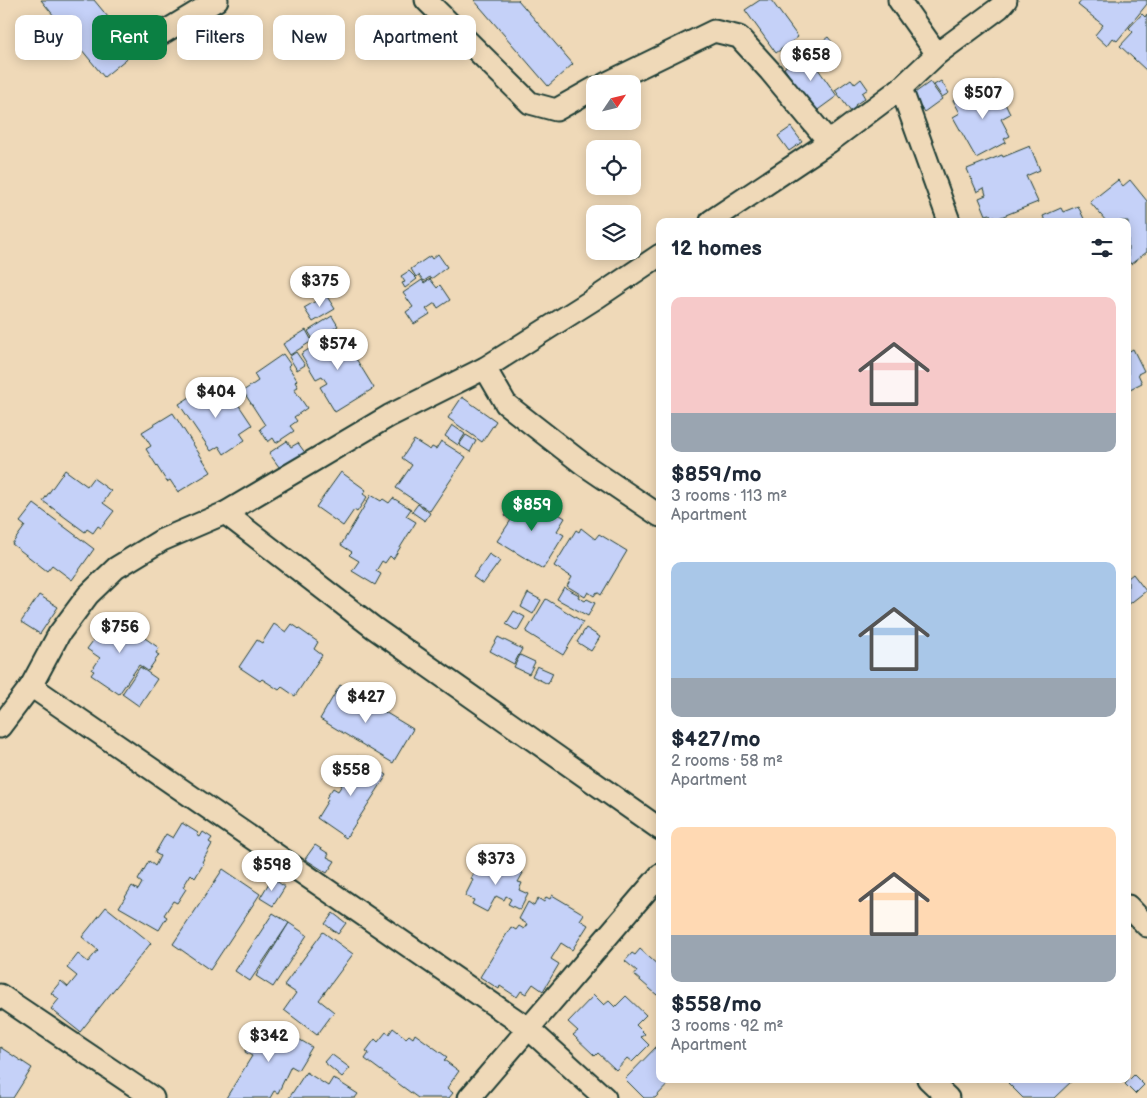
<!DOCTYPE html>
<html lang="en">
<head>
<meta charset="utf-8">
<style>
  body { margin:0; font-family:"Balsamiq Sans",sans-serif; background:#f2f2f3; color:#1f2937; height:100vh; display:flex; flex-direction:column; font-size:19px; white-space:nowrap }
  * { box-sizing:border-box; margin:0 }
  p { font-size:16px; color:#747a83 }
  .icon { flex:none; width:28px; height:28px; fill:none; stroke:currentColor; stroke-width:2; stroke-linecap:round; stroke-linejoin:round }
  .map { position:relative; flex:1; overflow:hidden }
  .side { position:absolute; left:656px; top:218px; width:475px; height:865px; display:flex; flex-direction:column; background:#fff; border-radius:10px; box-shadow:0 2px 12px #0003 }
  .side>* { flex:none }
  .banner { position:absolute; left:15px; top:15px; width:475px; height:45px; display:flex; gap:10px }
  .needle { width:32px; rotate:55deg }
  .controls { position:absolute; left:586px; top:75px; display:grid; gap:10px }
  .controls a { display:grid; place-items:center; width:55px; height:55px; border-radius:10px; background:#fff; box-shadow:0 2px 12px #0003; font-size:25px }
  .price { position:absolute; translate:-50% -42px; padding:0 11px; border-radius:18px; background:#fff; color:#222; font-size:16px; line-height:32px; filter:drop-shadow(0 1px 2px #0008) }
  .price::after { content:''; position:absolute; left:50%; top:30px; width:15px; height:11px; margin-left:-8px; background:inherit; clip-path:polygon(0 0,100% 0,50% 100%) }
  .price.on { background:#0b8043; color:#fff }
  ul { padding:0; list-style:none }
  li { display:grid; align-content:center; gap:10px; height:265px; padding:0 15px }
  li span { display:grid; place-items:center; height:155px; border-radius:10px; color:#555 }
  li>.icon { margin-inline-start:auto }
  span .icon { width:90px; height:90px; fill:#fffc; stroke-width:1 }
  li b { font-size:21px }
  h2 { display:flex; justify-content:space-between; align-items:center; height:60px; padding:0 15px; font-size:21px }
  .tag { padding:0 18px; border-radius:10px; background:#fff; box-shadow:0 2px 12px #0003; font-size:18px; line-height:45px }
  .tag.on { background:#0b8043; color:#fff }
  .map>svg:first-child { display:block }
  .building { fill:#c5d1f8; stroke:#1f3d34 }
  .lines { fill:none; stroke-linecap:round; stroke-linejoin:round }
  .street-casing { stroke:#1f3d34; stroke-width:25 }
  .street { stroke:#efd9b8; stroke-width:21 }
</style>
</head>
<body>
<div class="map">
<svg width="1147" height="1098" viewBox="0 0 1147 1098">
  <rect width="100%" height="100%" fill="#efd9b8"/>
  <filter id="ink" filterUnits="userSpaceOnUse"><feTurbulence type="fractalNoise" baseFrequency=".02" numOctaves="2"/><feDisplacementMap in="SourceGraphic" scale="10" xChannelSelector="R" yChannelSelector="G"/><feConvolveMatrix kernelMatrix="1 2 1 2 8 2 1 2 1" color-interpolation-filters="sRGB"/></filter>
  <g filter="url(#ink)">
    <!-- building -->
    <g class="building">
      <polygon points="41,0 94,0 136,51 104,77"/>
      <polygon points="474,0 518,0 573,64 548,86"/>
      <polygon points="760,0 771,0 798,37 776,53 745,10"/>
      <polygon points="1082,0 1147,0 1147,4 1117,41 1113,38 1107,46 1095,35 1103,25 1078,5"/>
      <polygon points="1142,14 1145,17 1147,14 1147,71 1120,46 1133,32 1129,28"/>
      <polygon points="828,37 837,48 820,61 811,50"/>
      <polygon points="791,52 796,59 786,66 781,59"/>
      <polygon points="806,52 837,96 815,112 784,68"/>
      <polygon points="851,79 855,84 861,79 868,89 862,93 865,98 855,105 857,108 851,112 835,90"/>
      <polygon points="941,81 949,93 942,97 934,85"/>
      <polygon points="994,81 1010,114 1001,119 1010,136 1004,139 1006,142 976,158 953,117 960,113 953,100 963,95 965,99 968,97 970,100 979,96 976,90"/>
      <polygon points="930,82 942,99 924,112 912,95"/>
      <polygon points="791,127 802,142 789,151 778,136"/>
      <polygon points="1030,146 1040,170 1026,176 1038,202 996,219 995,216 991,217 990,214 986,215 979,198 986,195 984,188 977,192 967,169 1002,155 1003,157"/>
      <polygon points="1118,180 1123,186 1130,180 1147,201 1147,252 1131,264 1128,260 1128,221 1106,221 1090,202"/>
      <polygon points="1078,206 1085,221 1045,221 1043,216 1061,208 1063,212"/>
      <polygon points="438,254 447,267 431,279 430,277 424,281 419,275 416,277 411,269 430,256 432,259"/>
      <polygon points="409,271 417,279 405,288 402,283 405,282 401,276"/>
      <polygon points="430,279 437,288 440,285 450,300 438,308 435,303 426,309 430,314 414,324 406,312 413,307 403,293 422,280 424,283"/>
      <polygon points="326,295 335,309 313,322 304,308"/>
      <polygon points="332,316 338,326 314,341 308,331"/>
      <polygon points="306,330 312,341 290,355 283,344"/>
      <polygon points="339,331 374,388 335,412 320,387 327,383 322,376 316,379 301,354"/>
      <polygon points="1133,349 1144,371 1138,374 1142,383 1128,390 1128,352"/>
      <polygon points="296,352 305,365 297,370 289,357"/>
      <polygon points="283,354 290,364 288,366 297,380 295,382 298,387 294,389 307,408 294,417 297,421 290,426 294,431 276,443 273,438 268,442 260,429 265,425 243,391 258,381 254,374"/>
      <polygon points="212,383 223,400 232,395 252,425 240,433 245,440 224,454 219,446 211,451 179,404"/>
      <polygon points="462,397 496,421 482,442 448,418"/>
      <polygon points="173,413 211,472 178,492 170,480 167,482 146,449 151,446 142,432"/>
      <polygon points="452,425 465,434 458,445 445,436"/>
      <polygon points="466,435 476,441 470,452 459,445"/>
      <polygon points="414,440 430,450 432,447 436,449 441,441 466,457 430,511 396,488 412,465 402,458"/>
      <polygon points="287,441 291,447 298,443 306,454 282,471 269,453"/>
      <polygon points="65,470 87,486 93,478 111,491 103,503 114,511 101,528 98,526 93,533 87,529 85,532 43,501"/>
      <polygon points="341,472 366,490 363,494 367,497 357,512 354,510 343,526 316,507"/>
      <polygon points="371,495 381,501 383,499 389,503 393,498 411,509 406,516 416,522 393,559 390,556 385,563 382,561 376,571 381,574 375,585 352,571 359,561 349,555 352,552 341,545"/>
      <polygon points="518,495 544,512 547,507 565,518 557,531 564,535 543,569 497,541 511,520 505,516"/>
      <polygon points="34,504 94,549 72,580 52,565 47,571 12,544 25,526 20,522"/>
      <polygon points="418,504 430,513 425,521 412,512"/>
      <polygon points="581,528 595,539 599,534 627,551 601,595 597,592 594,596 588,592 585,597 567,586 572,577 554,566 576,530 579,532"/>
      <polygon points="489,554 500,561 483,584 473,577"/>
      <polygon points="1133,574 1146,591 1128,605 1128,578"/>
      <polygon points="564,587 579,595 578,597 585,601 587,599 595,603 588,616 557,599"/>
      <polygon points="528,593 541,600 533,614 521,607"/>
      <polygon points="39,595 58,607 40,634 21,622"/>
      <polygon points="546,599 583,622 563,655 526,632"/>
      <polygon points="514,611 525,617 517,631 506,624"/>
      <polygon points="111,614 159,648 156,653 159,655 148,671 139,665 119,694 91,675 94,671 92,670 100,658 87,649 101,630 98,628 103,621 105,623"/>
      <polygon points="274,624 286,632 292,624 318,642 314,649 322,655 295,696 282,687 279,690 262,679 260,681 239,667 257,640 262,643"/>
      <polygon points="586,628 600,637 591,651 577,642"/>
      <polygon points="498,637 522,649 514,664 490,651"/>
      <polygon points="520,655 535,662 529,674 514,667"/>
      <polygon points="537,666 553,673 548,684 532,676"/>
      <polygon points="140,667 157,679 139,706 122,694"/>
      <polygon points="340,685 413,729 393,763 320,719"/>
      <polygon points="357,756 387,775 346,838 317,818 328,800 326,798 333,788 338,791 342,785 337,782 344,770 347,772"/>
      <polygon points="182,823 198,833 197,835 200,837 203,832 212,838 209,842 212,844 202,862 204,863 195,878 191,874 183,887 186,889 177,903 173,901 164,915 167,917 159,930 119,907 132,886 138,890 142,883 138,880 149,861 155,866 160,856 155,853 166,834 173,838"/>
      <polygon points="315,845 329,854 327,857 335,861 327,873 305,859"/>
      <polygon points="497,859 523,873 518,882 522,883 519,890 528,894 520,910 508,904 511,899 506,896 504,900 496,896 487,912 472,904 474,900 465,896 473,880 471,879 477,867 479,868 482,862 492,867"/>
      <polygon points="223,869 260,894 210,970 173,944"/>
      <polygon points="272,878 285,887 273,906 260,898"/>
      <polygon points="552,895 584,914 580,920 588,925 572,950 561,943 551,959 559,964 543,991 533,984 526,994 521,991 517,997 500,986 499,989 480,977 511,927 516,930 519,926 524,929 527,924 519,919 528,902 534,906 538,898 544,902 546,897 550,899"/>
      <polygon points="106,907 151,943 80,1032 51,1009 59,999 51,993 61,981 68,987 77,976 67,968 78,954 88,962 98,950 82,937"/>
      <polygon points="273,913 289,923 250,981 235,971"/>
      <polygon points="333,913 346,923 338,934 325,924"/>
      <polygon points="289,923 307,935 273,987 256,976"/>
      <polygon points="323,932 353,954 319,1000 334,1012 317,1035 284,1010 296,993 284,985"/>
      <polygon points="640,949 660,967 660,993 657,995 634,975 637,971 625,961 632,953 635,955"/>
      <polygon points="594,995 604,1005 609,1001 615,1007 626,996 646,1015 636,1025 645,1034 641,1037 649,1045 632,1062 627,1058 616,1070 598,1053 595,1056 573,1035 578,1031 568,1022"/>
      <polygon points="259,1022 276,1034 280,1028 312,1047 298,1070 291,1066 278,1093 274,1091 270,1098 226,1098 252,1056 245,1052 250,1044 247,1042"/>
      <polygon points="393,1028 406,1038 409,1035 413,1038 415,1034 447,1057 444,1060 459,1071 447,1088 453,1093 449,1098 418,1098 365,1059 369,1053 366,1051 375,1039 378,1042 386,1032 389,1034"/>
      <polygon points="660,1043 660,1079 673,1079 655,1098 644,1098 625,1079"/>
      <polygon points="0,1047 32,1068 13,1098 0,1098"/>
      <polygon points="331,1054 350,1068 342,1077 324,1062"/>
      <polygon points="306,1072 328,1086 333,1078 358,1094 355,1098 289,1098"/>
      <polygon points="1134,1075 1144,1085 1135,1094 1125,1084"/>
      <polygon points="1013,1079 1074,1079 1054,1098 1023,1098 1008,1083"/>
    </g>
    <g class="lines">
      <defs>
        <g id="street">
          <polyline points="426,0 530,103 556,110 595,88"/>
          <polyline points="899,0 937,54"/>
          <polyline points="156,37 217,0"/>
          <polyline points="605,84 714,31 739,37 770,71 829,142"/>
          <polyline points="901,88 949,221"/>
          <polyline points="711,221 829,142 901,88 937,54 999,8 1006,0"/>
          <polyline points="485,368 506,404 583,464 660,516"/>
          <polyline points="225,513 374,628 660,829"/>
          <polyline points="31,686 529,1029 605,1098"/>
          <polyline points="0,727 31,686 59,634 88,595 116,568 162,540 225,513 389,416 485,368 599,296 660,255"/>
          <polyline points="1128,906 1147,926"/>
          <polyline points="0,995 153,1098"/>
          <polyline points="928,1079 948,1098"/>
          <polyline points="469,1098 660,875"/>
        </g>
      </defs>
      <!-- street casing -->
      <use href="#street" class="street-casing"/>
      <!-- street -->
      <use href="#street" class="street"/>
    </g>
  </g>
</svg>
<div class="controls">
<a><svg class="needle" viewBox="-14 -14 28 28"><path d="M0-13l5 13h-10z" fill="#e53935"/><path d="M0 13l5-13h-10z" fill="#747a83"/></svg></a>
<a><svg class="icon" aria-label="locate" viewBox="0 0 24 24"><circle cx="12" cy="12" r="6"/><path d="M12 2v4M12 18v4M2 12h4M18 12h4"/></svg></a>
<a><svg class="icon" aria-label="layers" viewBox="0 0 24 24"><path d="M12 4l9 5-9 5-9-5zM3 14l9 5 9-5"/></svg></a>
</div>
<b class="price" style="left:811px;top:82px">$658</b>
<b class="price" style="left:983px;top:120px">$507</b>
<b class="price" style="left:320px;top:308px">$375</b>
<b class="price" style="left:338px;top:371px">$574</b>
<b class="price" style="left:216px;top:419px">$404</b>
<b class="price on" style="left:532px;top:532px">$859</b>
<b class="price" style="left:120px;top:654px">$756</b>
<b class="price" style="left:366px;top:724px">$427</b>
<b class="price" style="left:351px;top:797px">$558</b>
<b class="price" style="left:496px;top:886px">$373</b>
<b class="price" style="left:272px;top:892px">$598</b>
<b class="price" style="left:269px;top:1063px">$342</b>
<div class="banner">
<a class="tag">Buy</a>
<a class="tag on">Rent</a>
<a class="tag">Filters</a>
<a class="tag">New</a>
<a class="tag">Apartment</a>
</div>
<section class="side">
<h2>12 homes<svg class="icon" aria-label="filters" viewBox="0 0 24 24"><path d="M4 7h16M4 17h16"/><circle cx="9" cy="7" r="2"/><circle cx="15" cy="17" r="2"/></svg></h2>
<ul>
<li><span style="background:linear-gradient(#f6c9c9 75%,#9aa5b1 0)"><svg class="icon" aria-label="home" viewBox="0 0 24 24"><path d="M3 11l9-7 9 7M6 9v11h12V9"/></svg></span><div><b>$859/mo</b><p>3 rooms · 113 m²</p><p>Apartment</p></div></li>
<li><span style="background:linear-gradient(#a9c7e8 75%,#9aa5b1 0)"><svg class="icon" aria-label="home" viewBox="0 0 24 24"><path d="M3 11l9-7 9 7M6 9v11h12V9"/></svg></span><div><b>$427/mo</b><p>2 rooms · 58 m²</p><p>Apartment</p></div></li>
<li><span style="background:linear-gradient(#ffd9b3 70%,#9aa5b1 0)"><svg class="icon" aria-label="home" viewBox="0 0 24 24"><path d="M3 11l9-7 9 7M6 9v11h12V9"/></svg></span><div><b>$558/mo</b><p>3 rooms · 92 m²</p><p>Apartment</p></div></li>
</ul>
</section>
</div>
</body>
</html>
